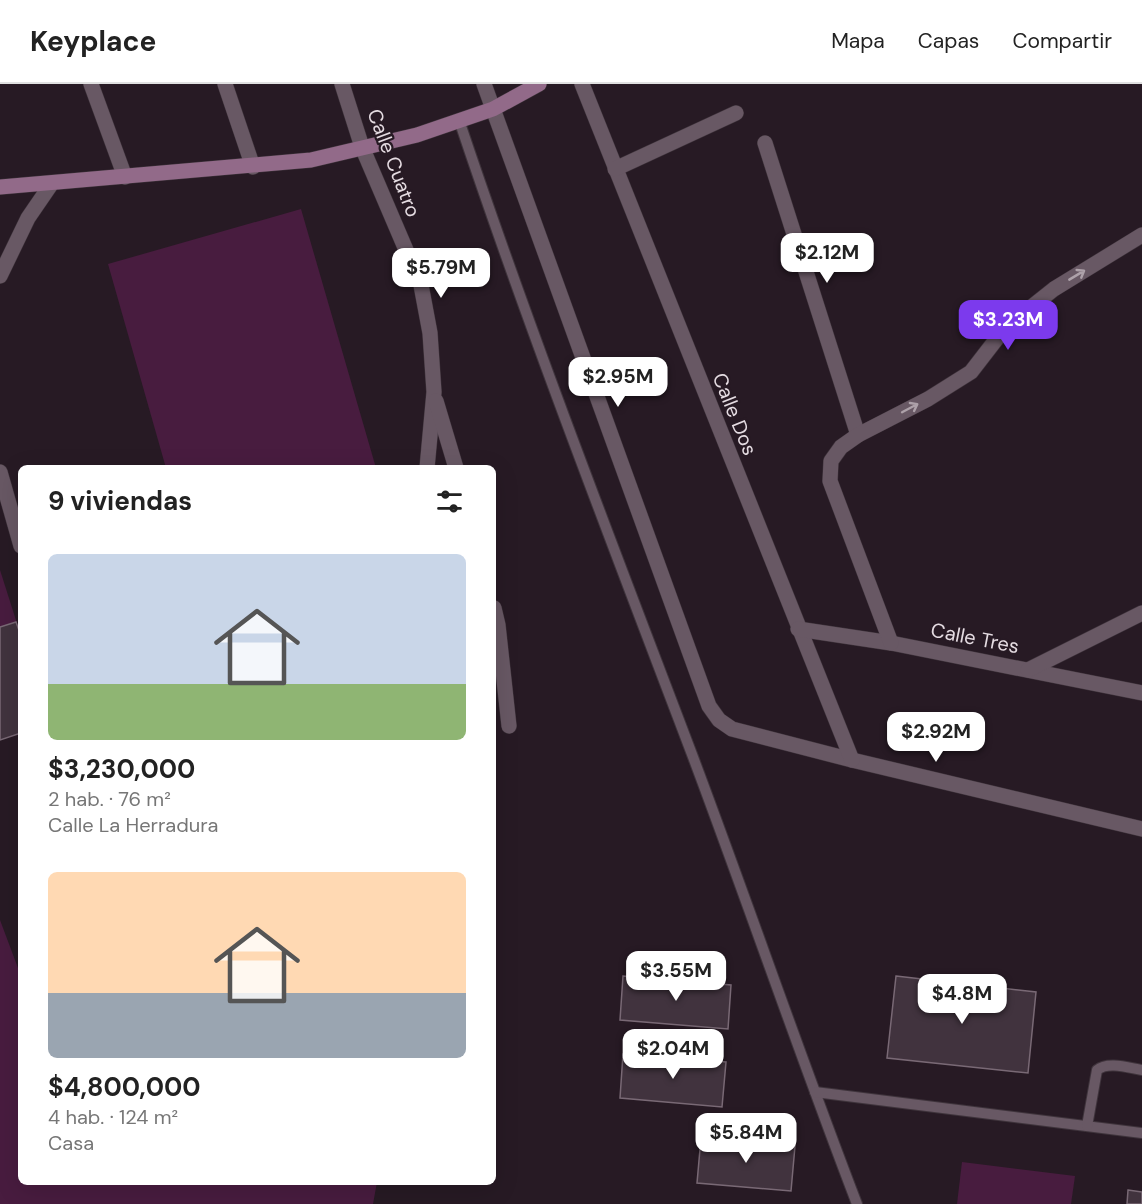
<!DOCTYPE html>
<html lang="es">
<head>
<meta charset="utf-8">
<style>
  body { margin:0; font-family:"DM Sans",sans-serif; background:#f2f2f2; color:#222; height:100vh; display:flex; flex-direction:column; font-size:22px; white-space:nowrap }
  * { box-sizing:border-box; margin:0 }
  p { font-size:20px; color:#767676 }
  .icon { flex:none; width:33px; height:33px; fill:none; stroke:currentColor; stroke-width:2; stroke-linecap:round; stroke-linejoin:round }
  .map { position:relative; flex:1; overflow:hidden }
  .sheet { position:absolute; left:18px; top:381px; width:478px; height:720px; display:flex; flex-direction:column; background:#fff; border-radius:9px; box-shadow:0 6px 24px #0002 }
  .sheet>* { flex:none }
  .price { position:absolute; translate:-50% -51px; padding:0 14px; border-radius:12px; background:#fff; color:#222; font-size:20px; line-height:39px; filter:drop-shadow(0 2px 3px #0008) }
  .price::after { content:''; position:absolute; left:50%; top:36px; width:18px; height:14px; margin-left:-9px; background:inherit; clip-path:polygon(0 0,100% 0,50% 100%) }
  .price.on { background:#7c3aed; color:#fff }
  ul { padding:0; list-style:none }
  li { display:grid; align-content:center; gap:12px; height:318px; padding:0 30px }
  li span { display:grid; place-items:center; height:186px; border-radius:9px; color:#555 }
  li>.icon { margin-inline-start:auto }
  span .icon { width:108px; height:108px; fill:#fffc; stroke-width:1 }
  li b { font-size:26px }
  h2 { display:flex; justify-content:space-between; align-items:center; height:72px; padding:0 30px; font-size:26px }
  header { display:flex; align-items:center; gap:36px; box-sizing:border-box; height:84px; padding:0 30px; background:#fff; border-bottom:2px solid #e0e0e0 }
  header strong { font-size:28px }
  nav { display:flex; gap:33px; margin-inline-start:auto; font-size:21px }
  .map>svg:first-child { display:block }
  .green { fill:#481c3f }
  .building { fill:#41333e; stroke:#796975; stroke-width:1.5 }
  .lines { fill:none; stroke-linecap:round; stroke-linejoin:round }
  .lane-casing { stroke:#3f343c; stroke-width:12 }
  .street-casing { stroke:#3f343c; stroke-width:16 }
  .secondary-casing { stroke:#3f343c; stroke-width:16 }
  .lane { stroke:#685864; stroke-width:10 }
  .street { stroke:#685864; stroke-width:15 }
  .secondary { stroke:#926a89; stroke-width:15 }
  .oneway { stroke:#ada1a9 }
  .labels { text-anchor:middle; stroke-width:4.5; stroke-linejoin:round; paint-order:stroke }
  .street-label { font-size:20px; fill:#e5dce2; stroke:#271a24 }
</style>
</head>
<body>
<header>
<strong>Keyplace</strong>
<nav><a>Mapa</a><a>Capas</a><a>Compartir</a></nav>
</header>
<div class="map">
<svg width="1142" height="1120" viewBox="0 0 1142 1120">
  <rect width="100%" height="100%" fill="#271a24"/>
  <!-- green -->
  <g class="green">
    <polygon points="301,125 376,384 166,384 108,180"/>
    <polygon points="0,486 21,552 21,649 0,656"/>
    <polygon points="0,836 21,892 21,1098 377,1098 373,1120 0,1120"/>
    <polygon points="962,1078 1075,1092 1071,1120 957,1120"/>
  </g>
  <!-- building -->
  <g class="building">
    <polygon points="16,538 21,552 21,649 0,656 0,543"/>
    <polygon points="623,892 731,901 728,945 620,936"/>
    <polygon points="896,892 1036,908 1028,989 887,974"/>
    <polygon points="623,970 726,978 722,1023 620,1014"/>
    <polygon points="701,1054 795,1062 791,1107 697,1099"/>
    <polygon points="1128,1106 1142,1108 1142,1120 1127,1120"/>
  </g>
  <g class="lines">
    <defs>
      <g id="lane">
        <path d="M459,36C531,251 613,462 693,673C749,822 800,972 857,1120"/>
        <polyline points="815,1008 1142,1049"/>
        <path d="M1087,1042L1097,986C1108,977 1129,984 1142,986"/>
      </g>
      <g id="street">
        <polyline points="91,0 125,93"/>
        <polyline points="225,0 253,83"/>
        <polyline points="342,0 362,63 421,201 430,249 434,308 427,384"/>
        <polyline points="484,0 709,622 719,636 732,645 852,676 1142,745"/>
        <polyline points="582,0 852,676"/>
        <polyline points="765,59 858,351"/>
        <polyline points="615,85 736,29"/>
        <polyline points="0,192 28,134 52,99"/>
        <polyline points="436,317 456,384"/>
        <polyline points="0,388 21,462"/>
        <polyline points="494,524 498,541 509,642"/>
        <polyline points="798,545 891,559 1142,609"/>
        <polyline points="891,559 830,397 831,377 841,363 858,351 928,315 971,288 1005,244 1054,205 1142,151"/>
        <polyline points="1028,586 1142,529"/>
      </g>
      <polyline id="secondary" points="0,103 311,76 417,51 493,25 539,0"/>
    </defs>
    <!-- lane casing -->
    <use href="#lane" class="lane-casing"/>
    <!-- street casing -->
    <use href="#street" class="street-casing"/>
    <!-- secondary casing -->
    <use href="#secondary" class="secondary-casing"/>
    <!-- lane -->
    <use href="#lane" class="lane"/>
    <!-- street -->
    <use href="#street" class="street"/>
    <!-- secondary -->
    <use href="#secondary" class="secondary"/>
  </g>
  <!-- one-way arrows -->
  <defs><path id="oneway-shaft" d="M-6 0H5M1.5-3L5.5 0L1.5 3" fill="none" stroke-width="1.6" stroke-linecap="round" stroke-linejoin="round" transform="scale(1.5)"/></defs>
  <g class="oneway">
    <use href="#oneway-shaft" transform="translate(1077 191) rotate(-31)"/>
    <use href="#oneway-shaft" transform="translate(910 324) rotate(-28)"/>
  </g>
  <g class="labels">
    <!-- street labels -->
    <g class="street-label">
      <text transform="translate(394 79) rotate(69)" y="7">Calle Cuatro</text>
      <text transform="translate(735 330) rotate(68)" y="7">Calle Dos</text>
      <text transform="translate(975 554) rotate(11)" y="7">Calle Tres</text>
    </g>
  </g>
</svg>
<b class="price" style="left:827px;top:200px">$2.12M</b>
<b class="price" style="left:441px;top:215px">$5.79M</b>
<b class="price on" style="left:1008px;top:267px">$3.23M</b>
<b class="price" style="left:618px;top:324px">$2.95M</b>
<b class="price" style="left:936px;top:679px">$2.92M</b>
<b class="price" style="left:676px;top:918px">$3.55M</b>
<b class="price" style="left:962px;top:941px">$4.8M</b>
<b class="price" style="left:673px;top:996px">$2.04M</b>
<b class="price" style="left:746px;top:1080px">$5.84M</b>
<section class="sheet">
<h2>9 viviendas<svg class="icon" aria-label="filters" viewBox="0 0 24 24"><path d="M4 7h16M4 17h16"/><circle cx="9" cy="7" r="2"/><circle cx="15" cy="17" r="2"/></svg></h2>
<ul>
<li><span style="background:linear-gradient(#c9d6e8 70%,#8fb573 0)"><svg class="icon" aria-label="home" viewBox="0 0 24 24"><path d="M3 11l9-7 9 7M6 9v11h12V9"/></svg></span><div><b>$3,230,000</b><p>2 hab. · 76 m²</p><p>Calle La Herradura</p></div></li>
<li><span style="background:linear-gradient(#ffd9b3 65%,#9aa5b1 0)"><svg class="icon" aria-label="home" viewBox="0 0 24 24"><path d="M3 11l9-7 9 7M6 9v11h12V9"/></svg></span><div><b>$4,800,000</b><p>4 hab. · 124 m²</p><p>Casa</p></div></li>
</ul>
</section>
</div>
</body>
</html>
